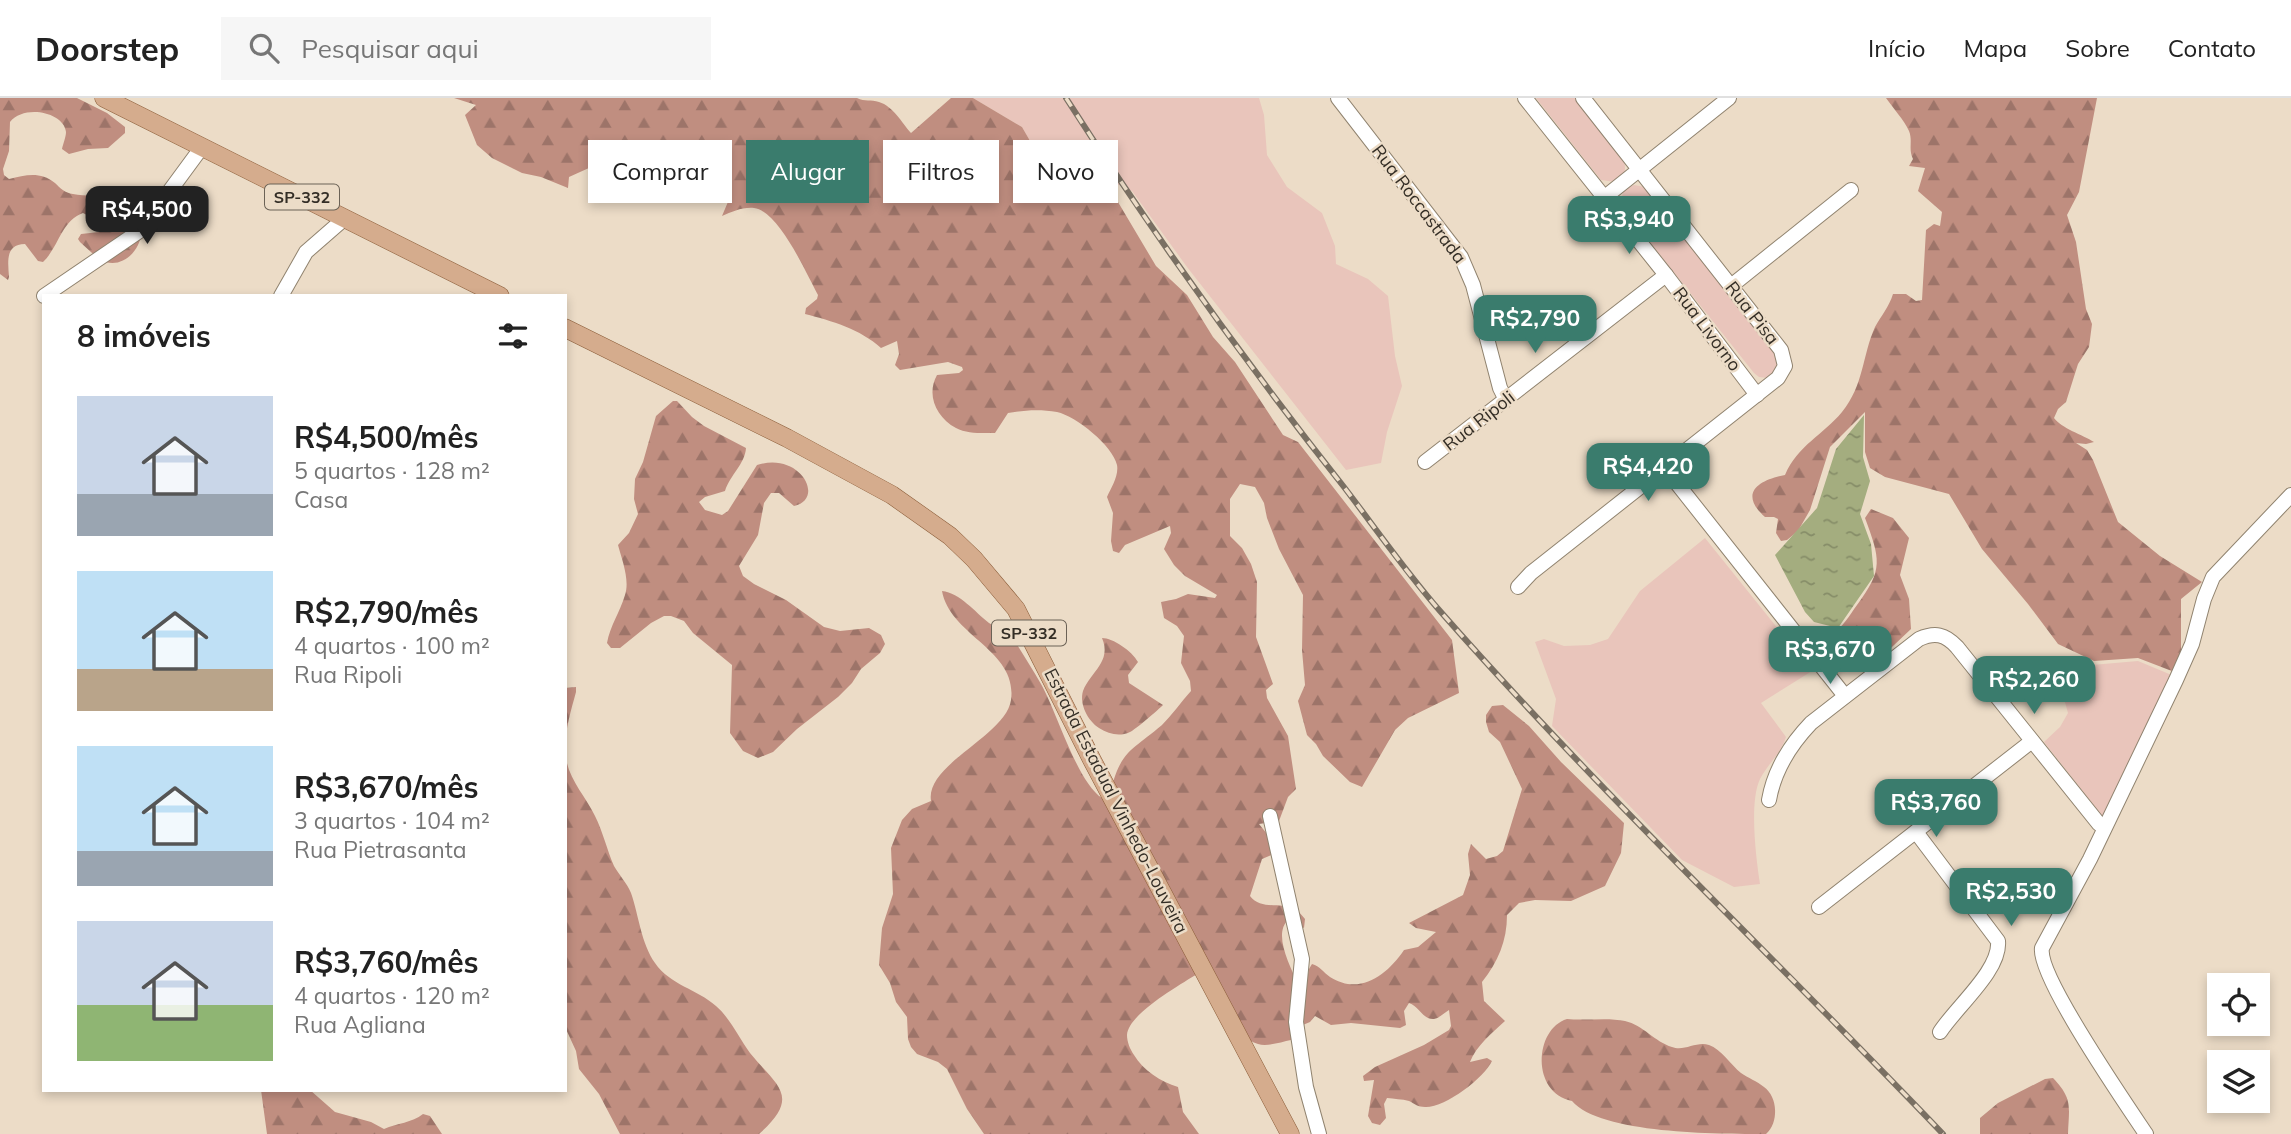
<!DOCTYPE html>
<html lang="pt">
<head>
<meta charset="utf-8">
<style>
  body { margin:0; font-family:Mulish,sans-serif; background:#f6f6f6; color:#222; height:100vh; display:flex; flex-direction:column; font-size:26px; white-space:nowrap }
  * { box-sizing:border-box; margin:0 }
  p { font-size:23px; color:#767676 }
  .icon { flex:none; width:38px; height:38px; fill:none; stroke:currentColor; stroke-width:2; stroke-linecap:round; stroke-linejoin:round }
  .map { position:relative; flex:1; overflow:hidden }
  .side { position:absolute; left:42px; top:196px; width:525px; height:798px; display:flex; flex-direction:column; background:#fff; border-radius:0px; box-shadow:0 4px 10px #0003 }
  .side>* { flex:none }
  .hud { position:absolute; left:588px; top:42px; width:665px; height:63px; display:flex; gap:14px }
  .fabs { position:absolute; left:2207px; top:875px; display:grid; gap:14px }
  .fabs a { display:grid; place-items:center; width:63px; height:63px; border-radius:0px; background:#fff; box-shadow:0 4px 10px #0003; font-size:35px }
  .price { position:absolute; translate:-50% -60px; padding:0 16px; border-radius:14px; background:#3a7c6d; color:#fff; font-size:23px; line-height:46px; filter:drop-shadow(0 2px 4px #0008) }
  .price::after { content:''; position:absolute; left:50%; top:42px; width:21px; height:16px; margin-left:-10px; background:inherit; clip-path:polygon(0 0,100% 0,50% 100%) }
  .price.active { background:#222; color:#fff }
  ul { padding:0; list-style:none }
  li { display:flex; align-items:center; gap:21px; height:175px; padding:0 35px }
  li span { display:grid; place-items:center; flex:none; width:196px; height:140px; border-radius:0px; color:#555 }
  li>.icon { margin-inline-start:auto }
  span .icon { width:84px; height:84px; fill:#fffc; stroke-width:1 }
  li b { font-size:30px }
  h2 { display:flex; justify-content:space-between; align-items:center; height:84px; padding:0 35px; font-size:30px }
  .chip { padding:0 24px; border-radius:0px; background:#fff; box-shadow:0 4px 10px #0003; font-size:24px; line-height:63px }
  .chip.active { background:#3a7c6d; color:#fff }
  header { display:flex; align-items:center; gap:42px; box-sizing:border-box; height:98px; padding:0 35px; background:#fff; border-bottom:2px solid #e0e0e0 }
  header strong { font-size:33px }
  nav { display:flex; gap:38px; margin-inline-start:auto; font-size:24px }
  .search { width:490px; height:63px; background:#f6f6f6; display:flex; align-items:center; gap:18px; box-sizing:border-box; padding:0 24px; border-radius:0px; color:#767676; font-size:26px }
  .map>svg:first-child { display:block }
  .green { fill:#e9c5bb }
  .forest { fill:url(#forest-firs) }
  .water { fill:url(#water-ripples) }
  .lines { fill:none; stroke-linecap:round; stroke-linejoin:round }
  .minor-casing { stroke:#90836f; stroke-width:16 }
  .major-casing { stroke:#8a5c38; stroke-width:19 }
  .minor { stroke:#fff; stroke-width:14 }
  .major { stroke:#d5ac8d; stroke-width:18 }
  .rail-casing { stroke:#7a7063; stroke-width:6 }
  .rail { stroke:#ecdcc7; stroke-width:3.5; stroke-dasharray:10; stroke-linecap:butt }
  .labels { text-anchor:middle; stroke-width:5; stroke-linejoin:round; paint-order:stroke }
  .shield { fill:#ecdcc7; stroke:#6b6256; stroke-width:2 }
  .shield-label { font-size:16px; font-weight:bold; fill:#342e26 }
  .street-label { font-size:18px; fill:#342e26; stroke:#ecdcc7 }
</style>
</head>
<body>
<header>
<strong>Doorstep</strong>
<div class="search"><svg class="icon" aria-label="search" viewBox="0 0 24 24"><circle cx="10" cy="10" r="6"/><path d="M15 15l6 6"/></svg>Pesquisar aqui</div>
<nav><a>Início</a><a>Mapa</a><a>Sobre</a><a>Contato</a></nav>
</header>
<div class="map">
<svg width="2291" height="1036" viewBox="0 0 2291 1036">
  <defs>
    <pattern id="forest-firs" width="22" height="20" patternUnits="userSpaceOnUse" patternTransform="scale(1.75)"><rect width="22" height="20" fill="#c08e80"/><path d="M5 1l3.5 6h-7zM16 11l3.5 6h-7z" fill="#9d7469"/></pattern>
    <pattern id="water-ripples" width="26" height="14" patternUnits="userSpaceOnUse" patternTransform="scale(1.75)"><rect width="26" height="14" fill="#a4ad7f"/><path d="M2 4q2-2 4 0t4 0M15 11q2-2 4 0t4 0" fill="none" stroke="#868d68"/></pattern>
  </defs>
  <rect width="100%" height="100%" fill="#ecdcc7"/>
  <!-- green -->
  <g class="green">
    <polygon points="973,0 1259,0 1264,17 1267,57 1287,89 1322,115 1335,148 1336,166 1368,181 1388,198 1395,258 1402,288 1387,334 1381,365 1346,372 1187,169 1132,93 1085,72 1078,69 1074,71 1037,55 1022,29"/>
    <path d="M1536,0H1576C1586,13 1627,56 1625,70C1625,77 1621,80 1616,84L1601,82Z"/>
    <path d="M1634,87L1645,89L1779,258C1781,267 1776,275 1768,280L1759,279L1754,275L1621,108L1623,92Z"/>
    <path d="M1705,440L1812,573L1761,605L1786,639C1781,655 1768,666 1760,681C1749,704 1756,760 1760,786L1734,789L1682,762L1552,628L1556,601L1535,544L1544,541L1564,548L1590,547L1608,541L1640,493Z"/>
    <polygon points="2076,561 2092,567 2138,563 2174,578 2103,719 2044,644 2060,629 2068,615 2061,590 2072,574"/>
  </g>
  <!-- forest -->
  <g class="forest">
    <path d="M0,0H77L107,15L125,29V35L108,50L88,51L69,56L62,51C63,46 66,39 66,34C64,14 24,6 10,24L9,53L3,71L4,77L9,81C26,77 40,73 55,85C60,90 65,95 73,96C85,99 99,96 111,100C166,120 134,173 106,164C97,161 87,150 80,144L78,141L81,136L99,134L107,126L101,118H89L83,115C61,123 59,149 43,164L38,163L25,146C5,146 8,164 9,179L8,182L0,176Z"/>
    <path d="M454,0H857C865,4 871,1 879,4C893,8 902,25 911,35L951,0H973L1022,29L1037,55L1055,77L1060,75L1065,78L1073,100H1077L1078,96L1074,71L1078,69L1085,72L1115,99L1156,168L1187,197L1213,239L1235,264L1283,337L1298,344L1452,542L1459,595L1408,620L1395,632L1362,689L1350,684L1323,658L1316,646L1307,637L1298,603L1305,587L1302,552L1303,497L1279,451L1267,420L1264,405L1255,389L1240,386L1230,401V438L1242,450L1251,466L1257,484L1256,539L1273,586L1266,592L1267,600L1288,638L1296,691L1288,699L1279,723L1259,726L1276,747L1278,754L1262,761L1250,798C1261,813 1282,803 1296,812C1300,814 1302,818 1305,821L1304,830L1288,822C1273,836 1290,868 1297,884L1306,887L1309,871L1312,866C1320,868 1323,874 1330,879C1360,898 1387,877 1404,852L1418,849L1436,834L1416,830L1409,825L1463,797L1470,777L1468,756L1471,746L1486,761L1497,758L1503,753L1522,691L1500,644L1489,634L1486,624V617L1492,608L1503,607L1529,628L1561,664L1624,725L1621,755L1605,788L1571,803L1535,802L1519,805L1507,817C1507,843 1498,864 1482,884L1484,903L1505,923C1492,935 1476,948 1470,964L1487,960L1492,963C1484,980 1445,1010 1425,1009C1418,1009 1415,1006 1409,1003C1402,1001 1394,1001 1387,1000L1384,1006L1386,1020L1380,1027L1372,1025L1368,1018L1374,982L1364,983L1363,978L1375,969L1424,947L1449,932L1451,928L1449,912C1445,914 1440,920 1434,921C1423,922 1419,908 1409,905L1404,913L1406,927L1400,930L1351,925L1331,927L1315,918L1310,924L1298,929L1291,942C1281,944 1267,949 1258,946C1235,940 1210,895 1197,876C1180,887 1128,916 1127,937C1127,944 1130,951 1134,957C1143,972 1161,984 1178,989L1183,1014L1199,1036H984L967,1011L947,971L938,964L917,956L911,949L908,941L907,919L896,904L890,885L879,867L882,830L893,796L891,750L902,722L912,711L931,703C925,666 1006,638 1011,602C1018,552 950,538 942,493C960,495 975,514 989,525C997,530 1005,532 1013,540C1022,555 1032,570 1041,586C1057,614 1077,684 1102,700L1110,695C1121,652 1130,654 1162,627C1172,617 1181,604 1191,593L1190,583L1181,565L1184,538L1177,528L1164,520L1161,504L1176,501L1188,496L1215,500L1217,497L1185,478L1174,467L1164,451L1171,435L1170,428L1125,447L1119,455L1113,453L1111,443L1113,415L1107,399C1111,390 1119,378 1117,367C1113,348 1076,318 1057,314C1040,311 1025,312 1008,315L995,335C982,335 967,336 956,330C936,319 926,297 937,277L959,275L963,272L962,269L948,264L900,272L895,267L899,256L897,243L881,250C860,231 832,223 805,216L806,210L817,201L818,197C807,177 779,113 754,110C742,109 732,114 722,118L730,99L729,82L721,74L691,58C684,63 684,73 677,77C673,80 650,77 642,79L618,64L600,65L569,79L568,90L541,79L522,75L492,60L477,47L465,17L476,7Z"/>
    <path d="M1886,0H2097L2079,94L2067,117L2076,144L2086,211L2092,226L2089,249L2078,266L2066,304L2058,311L2054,320C2061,330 2083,337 2094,344L2086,346L2076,345L2087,352L2093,362L2118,424L2160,458L2202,484L2181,501V560L2177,575L2138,560L2094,563L2058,546L2028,506L1982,451L1949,396L1885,379L1870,370L1865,354V314L1830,349L1810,412L1798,433L1787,442L1781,443L1776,435L1778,421L1774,419H1765C1738,395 1759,382 1785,377C1798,347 1823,337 1842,314C1864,287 1862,258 1875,229C1881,218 1889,209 1893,196H1906L1916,203L1922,202L1926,132L1934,126L1940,128L1942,114L1918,93L1925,70L1909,68L1913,61C1908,51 1913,43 1909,33C1904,22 1893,10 1886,0Z"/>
    <path d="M673,303H677L692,319L704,328L746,350C745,366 730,377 725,393L705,399L699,404L705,412L722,417L728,413L757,367C800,353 826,401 794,408L779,395H771L764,405L758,437L739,468L743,478L754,486L786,502L824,529L840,533L869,530L881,537L885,546L880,555L861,571L852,585L838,599L797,631L773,654L758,660L743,653L730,635L732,567L693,535L684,523L671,518H664L651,525L620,550H611L607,545C610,528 620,514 625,497C630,482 622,462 618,447L629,435L638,416L634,401L635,381L643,364L656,318Z"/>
    <path d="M1871,411L1893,420L1909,440L1900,477L1909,501L1911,531L1875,565H1862L1847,574L1833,545L1832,536C1843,529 1849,518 1857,507C1884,471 1880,461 1865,420Z"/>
    <path d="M1102,540C1113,540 1132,553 1138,564L1128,577L1129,585L1163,607C1159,611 1135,632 1130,634C1119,639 1109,636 1099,630C1088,623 1079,606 1083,593C1091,573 1112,564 1102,540Z"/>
    <path d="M576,589V594C570,616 563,638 566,661C570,683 586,699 595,718C603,734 607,752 614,768C619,777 627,785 631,795C639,818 641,845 655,865C670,887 697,891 716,908C730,920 739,940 750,955C777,988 802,998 759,1036H620L599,996L579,971L576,953L565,929V590Z"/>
    <path d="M1567,921C1586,923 1607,919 1625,923C1643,927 1655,944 1672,949C1684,954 1696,943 1709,947C1721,951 1731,967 1741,975C1748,980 1757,983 1764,989C1778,999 1779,1025 1766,1036C1718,1036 1600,1036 1572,1003C1531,995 1534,931 1567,921Z"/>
    <path d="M2053,980C2073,1001 2069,1008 2068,1036H1980V1020L1998,1005L2045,981Z"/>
    <path d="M261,992H310L335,1014L371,1024L384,1031C397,1025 412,1025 423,1016L430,1018L442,1036H267Z"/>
  </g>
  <!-- water -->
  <polygon class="water" points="1864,317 1863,359 1870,383 1860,416 1871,446 1874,478 1838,530 1814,524 1805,514 1775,457 1817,410 1836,351"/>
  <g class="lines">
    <defs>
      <g id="minor">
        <polyline points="1338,0 1461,159 1473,187 1500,290 1506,302"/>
        <polyline points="1525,0 1666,177 1757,297"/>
        <polyline points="1605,99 1729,0"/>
        <polyline points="1731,188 1851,92"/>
        <polyline points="44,198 141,132 202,49"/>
        <polyline points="281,198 306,154 345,120"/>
        <polyline points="1425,364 1666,177"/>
        <polyline points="1664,369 1845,598"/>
        <polyline points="1518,489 1531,475 1778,280 1785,268 1781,252 1583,0"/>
        <path d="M1769,702C1774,673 1791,646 1811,625L1919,541C1935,534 1945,536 1957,549L2099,726"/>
        <polyline points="1270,718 1302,861 1296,924 1306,989 1319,1036"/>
        <path d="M1916,734L1998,843C2001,872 1956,909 1940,934"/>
        <polyline points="1819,809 2032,643"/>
        <path d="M2146,1036C2126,1006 2037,877 2042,850L2090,761L2176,582L2192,546L2204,501L2213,479L2291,397"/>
      </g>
      <g id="major">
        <polyline points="104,0 500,198"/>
        <polyline points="565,230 787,340 892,397 950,438 974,461 1016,511 1092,662 1290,1036"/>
      </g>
    </defs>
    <!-- minor casing -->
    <use href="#minor" class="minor-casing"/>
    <!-- major casing -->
    <use href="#major" class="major-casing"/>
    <!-- minor -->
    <use href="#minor" class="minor"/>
    <!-- major -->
    <use href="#major" class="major"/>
    <defs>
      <path id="rail" d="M1066,0C1152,134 1245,264 1344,389C1376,431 1406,474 1440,513C1600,695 1776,861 1943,1036"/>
    </defs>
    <!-- rail casing -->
    <use href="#rail" class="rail-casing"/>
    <!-- rail -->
    <use href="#rail" class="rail"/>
  </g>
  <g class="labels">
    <!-- shield labels -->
    <g class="shield">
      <rect x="265" y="86.5" width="74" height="25" rx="5"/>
      <rect x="992" y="522.5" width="74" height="25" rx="5"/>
    </g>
    <g class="shield-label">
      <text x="302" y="105">SP-332</text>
      <text x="1029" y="541">SP-332</text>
    </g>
    <!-- street labels -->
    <g class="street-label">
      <text transform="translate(1419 106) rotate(53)" y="6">Rua Roccastrada</text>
      <text transform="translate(1752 215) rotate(52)" y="6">Rua Pisa</text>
      <text transform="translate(1707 231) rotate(53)" y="6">Rua Livorno</text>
      <text transform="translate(1479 323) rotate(-38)" y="6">Rua Ripoli</text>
      <text transform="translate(1116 703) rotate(63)" y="6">Estrada Estadual Vinhedo-Louveira</text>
    </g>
  </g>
</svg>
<div class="fabs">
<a><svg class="icon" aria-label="locate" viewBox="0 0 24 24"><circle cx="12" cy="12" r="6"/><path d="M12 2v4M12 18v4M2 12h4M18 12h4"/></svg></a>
<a><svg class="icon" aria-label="layers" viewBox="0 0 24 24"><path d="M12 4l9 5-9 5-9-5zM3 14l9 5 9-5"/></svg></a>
</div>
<b class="price active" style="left:147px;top:148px">R$4,500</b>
<b class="price" style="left:1629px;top:158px">R$3,940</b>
<b class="price" style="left:1535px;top:257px">R$2,790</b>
<b class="price" style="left:1648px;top:405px">R$4,420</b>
<b class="price" style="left:1830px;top:588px">R$3,670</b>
<b class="price" style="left:2034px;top:618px">R$2,260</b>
<b class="price" style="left:1936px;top:741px">R$3,760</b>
<b class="price" style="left:2011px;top:830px">R$2,530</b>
<div class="hud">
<a class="chip">Comprar</a>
<a class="chip active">Alugar</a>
<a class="chip">Filtros</a>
<a class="chip">Novo</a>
</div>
<section class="side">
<h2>8 imóveis<svg class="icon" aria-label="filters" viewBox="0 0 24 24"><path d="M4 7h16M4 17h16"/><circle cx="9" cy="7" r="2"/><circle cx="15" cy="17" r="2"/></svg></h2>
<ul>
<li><span style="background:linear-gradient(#c9d6e8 70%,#9aa5b1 0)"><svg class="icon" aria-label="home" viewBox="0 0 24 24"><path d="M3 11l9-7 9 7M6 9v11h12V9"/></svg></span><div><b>R$4,500/mês</b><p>5 quartos · 128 m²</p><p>Casa</p></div></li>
<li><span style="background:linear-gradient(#bfe0f5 70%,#b9a48a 0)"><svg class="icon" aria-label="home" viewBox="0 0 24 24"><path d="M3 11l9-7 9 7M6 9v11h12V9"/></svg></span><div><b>R$2,790/mês</b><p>4 quartos · 100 m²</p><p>Rua Ripoli</p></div></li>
<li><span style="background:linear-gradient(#bfe0f5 75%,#9aa5b1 0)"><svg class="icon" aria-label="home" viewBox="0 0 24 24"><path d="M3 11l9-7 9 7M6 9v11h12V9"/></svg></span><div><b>R$3,670/mês</b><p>3 quartos · 104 m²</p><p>Rua Pietrasanta</p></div></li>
<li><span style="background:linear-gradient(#c9d6e8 60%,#8fb573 0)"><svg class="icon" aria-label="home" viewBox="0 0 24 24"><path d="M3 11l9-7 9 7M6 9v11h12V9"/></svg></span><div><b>R$3,760/mês</b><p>4 quartos · 120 m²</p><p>Rua Agliana</p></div></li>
</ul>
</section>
</div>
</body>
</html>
